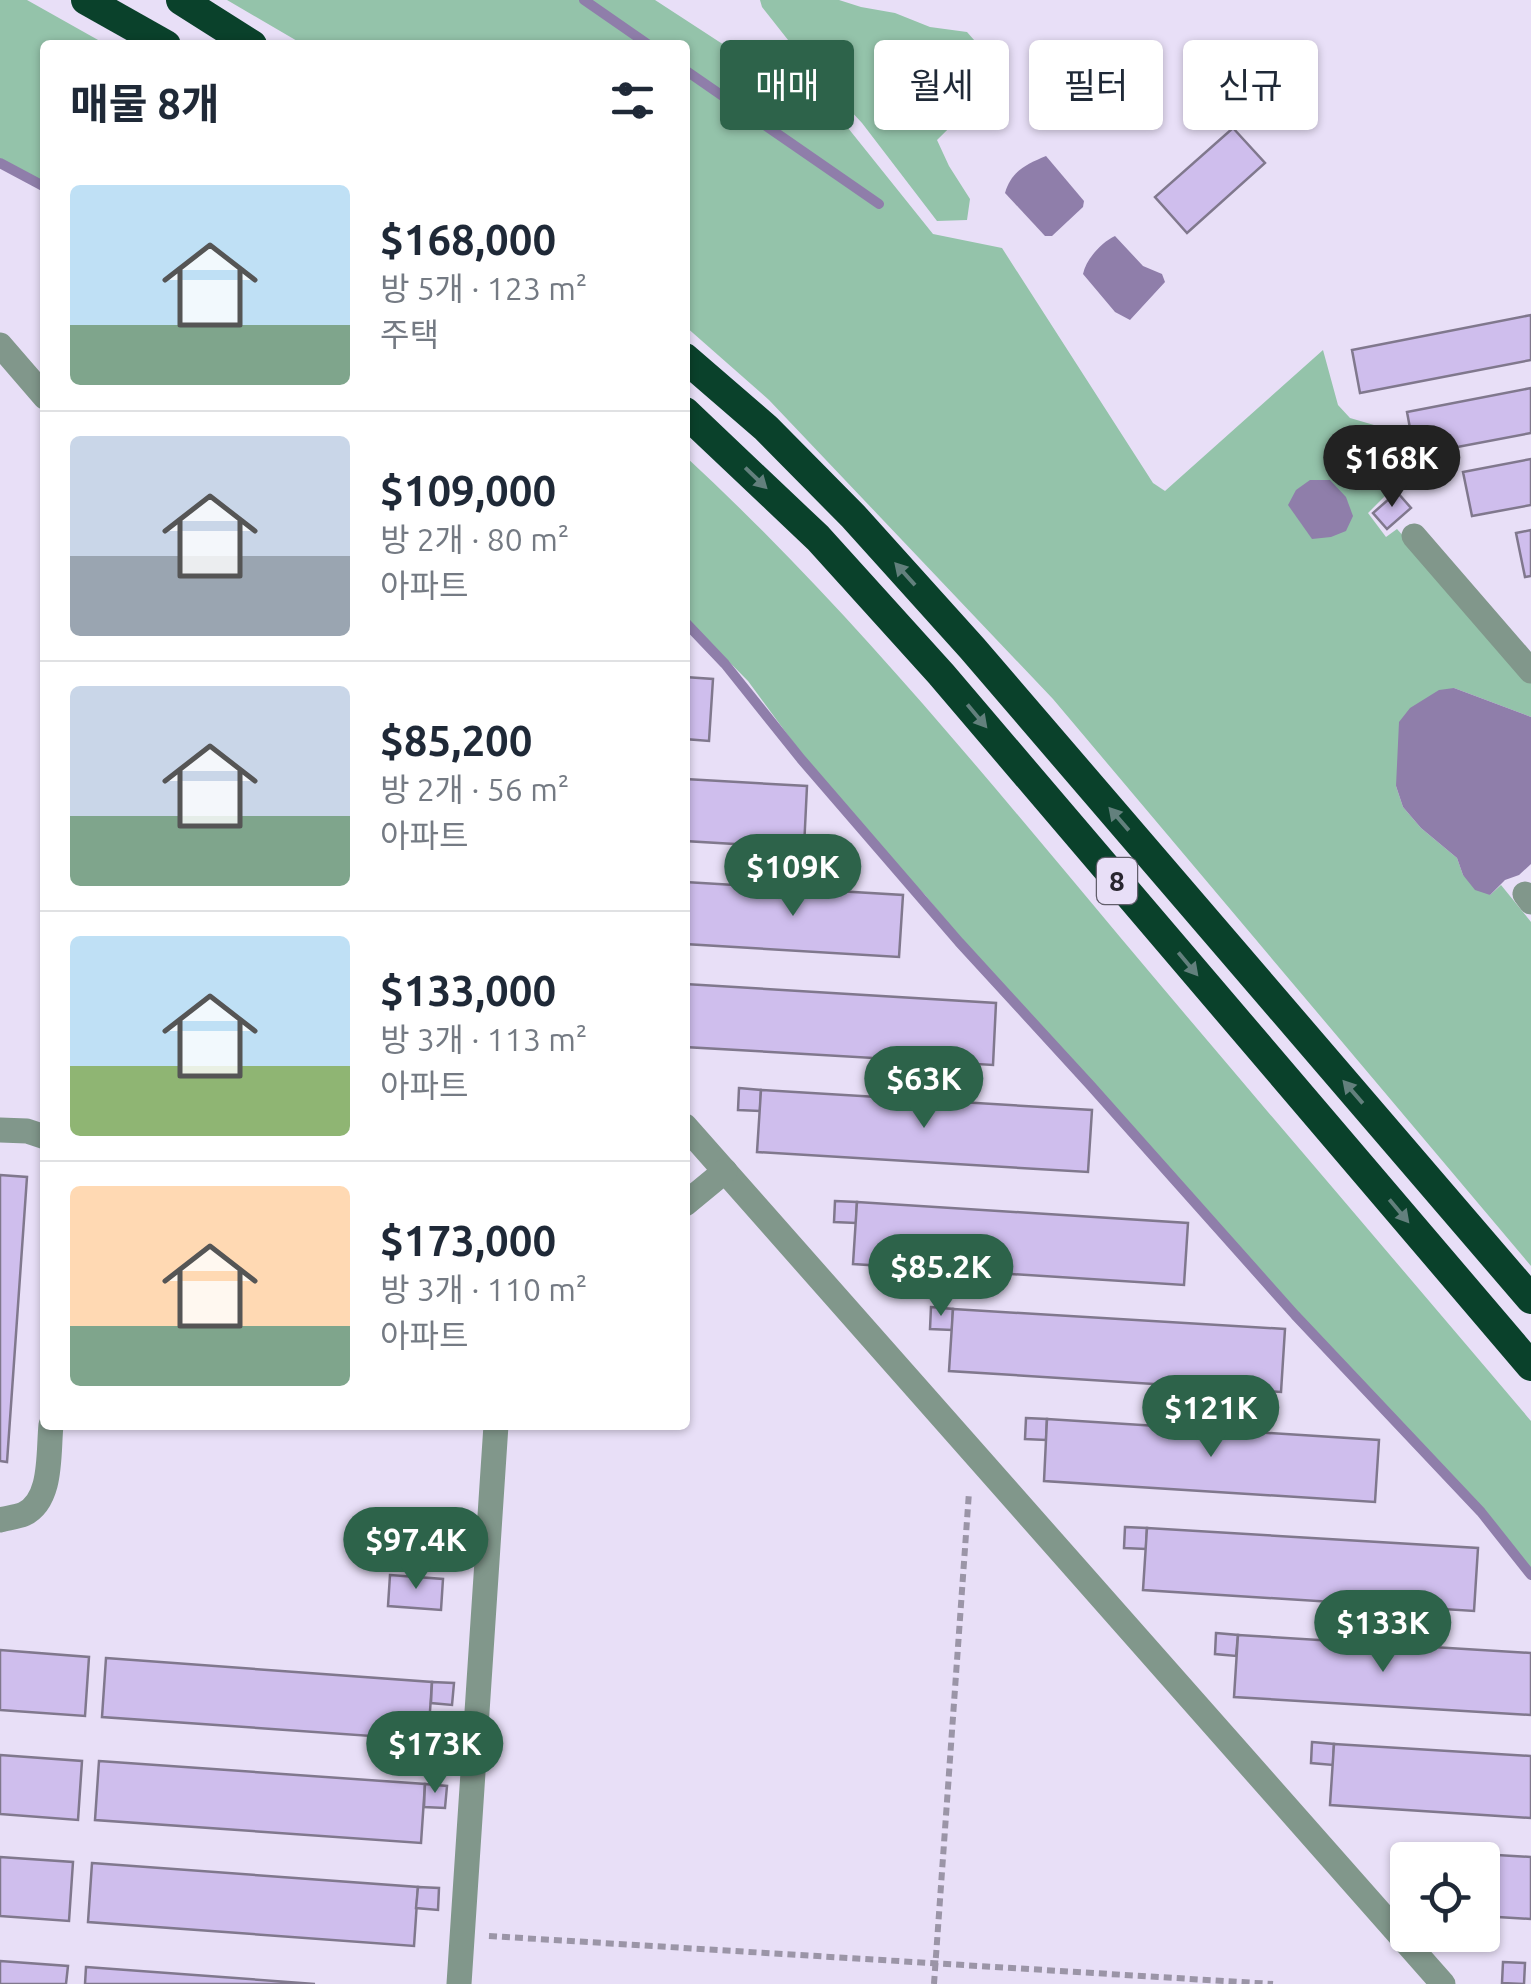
<!DOCTYPE html>
<html lang="ko">
<head>
<meta charset="utf-8">
<style>
  body { margin:0; font-family:Ubuntu,"Noto Sans KR",sans-serif; background:#f6f6f7; color:#1f2937; height:100vh; display:flex; flex-direction:column; font-size:38px; white-space:nowrap }
  * { box-sizing:border-box; margin:0 }
  p { font-size:32px; color:#747a83 }
  .icon { flex:none; width:55px; height:55px; fill:none; stroke:currentColor; stroke-width:2; stroke-linecap:round; stroke-linejoin:round }
  .map { position:relative; flex:1; overflow:hidden }
  .side { position:absolute; left:40px; top:40px; width:650px; height:1390px; display:flex; flex-direction:column; background:#fff; border-radius:10px; box-shadow:0 2px 8px #0004 }
  .side>* { flex:none }
  .guide { position:absolute; left:720px; top:40px; width:660px; height:90px; display:flex; gap:20px }
  .buttons { position:absolute; left:1390px; top:1842px; display:grid; gap:20px }
  .buttons a { display:grid; place-items:center; width:110px; height:110px; border-radius:10px; background:#fff; box-shadow:0 2px 8px #0004; font-size:50px }
  .price { position:absolute; translate:-50% -85px; padding:0 22px; border-radius:35px; background:#2d634a; color:#fff; font-size:32px; line-height:65px; filter:drop-shadow(0 2px 5px #0008) }
  .price::after { content:''; position:absolute; left:50%; top:60px; width:30px; height:22px; margin-left:-15px; background:inherit; clip-path:polygon(0 0,100% 0,50% 100%) }
  .price.active { background:#222; color:#fff }
  ul { padding:0; list-style:none }
  li { display:flex; align-items:center; gap:30px; height:250px; padding:0 30px }
  li+li { border-top:2px solid #e0e1e3 }
  li span { display:grid; place-items:center; flex:none; width:280px; height:200px; border-radius:10px; color:#555 }
  li>.icon { margin-inline-start:auto }
  span .icon { width:120px; height:120px; fill:#fffc; stroke-width:1 }
  li b { font-size:42px }
  h2 { display:flex; justify-content:space-between; align-items:center; height:120px; padding:0 30px; font-size:42px }
  .chip { padding:0 35px; border-radius:10px; background:#fff; box-shadow:0 2px 8px #0004; font-size:35px; line-height:90px }
  .chip.active { background:#2d634a; color:#fff }
  .map>svg:first-child { display:block }
  .green { fill:#94c3aa }
  .water { fill:#8f7eaa }
  .lines { fill:none; stroke-linecap:round; stroke-linejoin:round }
  .stream { stroke:#8f7eaa; stroke-width:10 }
  .building { fill:#cfbeed; stroke:#80788d; stroke-width:2.5 }
  .path { stroke:#9b95a7; stroke-width:6; stroke-dasharray:8 5; stroke-linecap:butt }
  .minor { stroke:#81978b; stroke-width:25 }
  .highway { stroke:#0a412b; stroke-width:30 }
  .oneway { fill:#63807d }
  .labels { text-anchor:middle; stroke-width:10; stroke-linejoin:round; paint-order:stroke }
  .shield { fill:#e8dff7; stroke:#625e6b; stroke-width:2.5 }
  .shield-label { font-size:28px; font-weight:bold; fill:#29262f }
</style>
</head>
<body>
<div class="map">
<svg width="1531" height="1984" viewBox="0 0 1531 1984">
  <rect width="100%" height="100%" fill="#e8dff7"/>
  <!-- green -->
  <g class="green">
    <polygon points="0,0 27,0 107,45 45,45 45,183 0,158"/>
    <polygon points="227,0 655,0 844,123 933,234 1002,248 1153,483 1165,491 1323,350 1338,405 1350,418 1374,425 1401,480 1368,513 1386,537 1397,529 1531,680 1531,717 1454,688 1396,786 1403,807 1421,828 1457,858 1463,875 1490,895 1501,885 1531,922 1531,1266 1053,699 769,400 685,326 685,45 304,45"/>
    <polygon points="760,0 839,0 861,7 895,13 930,27 967,32 1004,74 937,140 949,166 970,199 967,220 937,221 862,123 807,64 762,7"/>
    <path d="M685,456C844,603 981,771 1120,937C1256,1099 1394,1259 1531,1421V1569L1483,1510L1296,1311L962,940L925,895L908,878L804,757L748,681L685,617Z"/>
  </g>
  <!-- water -->
  <g class="water">
    <path d="M1046,156L1084,201L1083,207L1052,236H1045L1005,193C1011,171 1027,164 1046,156Z"/>
    <path d="M1115,236L1143,266L1162,274L1165,282L1130,320L1115,312L1083,274C1086,259 1102,242 1115,236Z"/>
    <polygon points="1310,480 1330,480 1346,497 1353,516 1346,531 1331,537 1312,539 1288,505 1296,490"/>
    <polygon points="1454,688 1531,717 1531,864 1519,875 1505,880 1490,895 1475,890 1463,875 1457,858 1421,828 1403,807 1396,786 1399,722 1410,708 1439,690"/>
  </g>
  <g class="lines">
    <!-- stream -->
    <g class="stream">
      <polyline points="584,0 649,45"/>
      <polyline points="685,70 879,204"/>
      <polyline points="0,163 45,187"/>
      <polyline points="685,622 725,664 801,759 959,942 1091,1086 1295,1315 1481,1512 1531,1575"/>
    </g>
  </g>
  <!-- building -->
  <g class="building">
    <polygon points="1233,128 1265,163 1187,233 1155,197"/>
    <polygon points="1531,315 1531,360 1360,393 1352,350"/>
    <polygon points="1531,388 1531,433 1415,455 1407,412"/>
    <polygon points="1531,459 1531,505 1472,516 1463,472"/>
    <polygon points="1397,492 1411,508 1387,529 1373,513"/>
    <polygon points="1531,530 1531,576 1525,577 1516,533"/>
    <polygon points="685,677 713,679 709,741 685,739"/>
    <polygon points="685,779 807,786 804,848 685,841"/>
    <polygon points="685,882 903,895 899,957 685,944"/>
    <polygon points="685,984 996,1003 993,1065 685,1047"/>
    <polygon points="739,1088 761,1090 760,1111 738,1110"/>
    <polygon points="761,1090 1092,1110 1088,1172 757,1152"/>
    <polygon points="0,1175 27,1177 7,1462 0,1461"/>
    <polygon points="835,1201 857,1202 856,1223 834,1222"/>
    <polygon points="857,1202 1188,1223 1184,1285 853,1264"/>
    <polygon points="931,1307 953,1309 952,1330 930,1329"/>
    <polygon points="953,1309 1285,1329 1281,1392 949,1371"/>
    <polygon points="1026,1418 1047,1419 1046,1440 1025,1439"/>
    <polygon points="1047,1419 1379,1440 1375,1502 1044,1481"/>
    <polygon points="1125,1527 1147,1528 1146,1549 1124,1548"/>
    <polygon points="1147,1528 1478,1548 1474,1611 1143,1590"/>
    <polygon points="390,1575 443,1579 441,1610 388,1606"/>
    <polygon points="1216,1633 1238,1635 1236,1656 1215,1654"/>
    <polygon points="1238,1635 1531,1653 1531,1715 1234,1697"/>
    <polygon points="0,1650 89,1657 85,1716 0,1710"/>
    <polygon points="106,1658 432,1682 428,1740 102,1717"/>
    <polygon points="432,1682 454,1683 452,1705 431,1703"/>
    <polygon points="1312,1742 1334,1744 1333,1765 1311,1763"/>
    <polygon points="1334,1744 1531,1756 1531,1818 1330,1805"/>
    <polygon points="0,1755 82,1761 78,1820 0,1814"/>
    <polygon points="99,1761 425,1784 421,1843 95,1820"/>
    <polygon points="425,1784 447,1786 445,1808 424,1807"/>
    <polygon points="1408,1850 1430,1851 1429,1860 1408,1860"/>
    <polygon points="1430,1851 1531,1857 1531,1919 1482,1916 1482,1860 1429,1860"/>
    <polygon points="0,1857 73,1862 69,1921 0,1916"/>
    <polygon points="92,1863 418,1887 414,1946 88,1922"/>
    <polygon points="418,1887 439,1888 438,1910 416,1908"/>
    <polygon points="0,1961 68,1966 66,1984 0,1984"/>
    <polygon points="1503,1962 1525,1963 1524,1984 1502,1983"/>
    <polygon points="86,1967 315,1984 85,1984"/>
  </g>
  <g class="lines">
    <!-- path -->
    <g class="path">
      <polyline points="489,1936 1273,1984"/>
      <polyline points="934,1984 969,1492"/>
    </g>
    <!-- minor -->
    <g class="minor">
      <polyline points="0,345 45,397"/>
      <polyline points="1414,536 1531,671"/>
      <polyline points="1525,894 1531,902"/>
      <polyline points="685,1126 1443,1984"/>
      <polyline points="0,1130 27,1131 45,1137"/>
      <polyline points="685,1204 725,1171"/>
      <path d="M0,1520C7,1518 17,1517 24,1514C53,1500 48,1452 51,1425"/>
      <polyline points="459,1984 496,1425"/>
    </g>
    <!-- highway -->
    <g class="highway">
      <polyline points="86,0 166,45"/>
      <polyline points="181,0 252,45"/>
      <polyline points="685,358 766,428 853,516 972,648 1531,1299"/>
      <polyline points="685,412 818,538 941,674 1531,1366"/>
    </g>
  </g>
  <!-- one-way arrows -->
  <defs><path id="oneway-solid" d="M-6-.8H1V-3.2L6.5 0L1 3.2V.8H-6Z" transform="scale(2.5)"/></defs>
  <g class="oneway">
    <use href="#oneway-solid" transform="translate(756 478) rotate(44)"/>
    <use href="#oneway-solid" transform="translate(905 574) rotate(-132)"/>
    <use href="#oneway-solid" transform="translate(977 716) rotate(50)"/>
    <use href="#oneway-solid" transform="translate(1119 819) rotate(-131)"/>
    <use href="#oneway-solid" transform="translate(1188 964) rotate(50)"/>
    <use href="#oneway-solid" transform="translate(1353 1092) rotate(-131)"/>
    <use href="#oneway-solid" transform="translate(1399 1211) rotate(50)"/>
  </g>
  <g class="labels">
    <!-- shield labels -->
    <rect class="shield" x="1097" y="858" width="40" height="46" rx="8"/>
    <g class="shield-label">
      <text x="1117" y="891">8</text>
    </g>
  </g>
</svg>
<div class="buttons">
<a><svg class="icon" aria-label="locate" viewBox="0 0 24 24"><circle cx="12" cy="12" r="6"/><path d="M12 2v4M12 18v4M2 12h4M18 12h4"/></svg></a>
</div>
<b class="price active" style="left:1392px;top:510px">$168K</b>
<b class="price" style="left:793px;top:919px">$109K</b>
<b class="price" style="left:924px;top:1131px">$63K</b>
<b class="price" style="left:941px;top:1319px">$85.2K</b>
<b class="price" style="left:1211px;top:1460px">$121K</b>
<b class="price" style="left:416px;top:1592px">$97.4K</b>
<b class="price" style="left:1383px;top:1675px">$133K</b>
<b class="price" style="left:435px;top:1796px">$173K</b>
<div class="guide">
<a class="chip active">매매</a>
<a class="chip">월세</a>
<a class="chip">필터</a>
<a class="chip">신규</a>
</div>
<section class="side">
<h2>매물 8개<svg class="icon" aria-label="filters" viewBox="0 0 24 24"><path d="M4 7h16M4 17h16"/><circle cx="9" cy="7" r="2"/><circle cx="15" cy="17" r="2"/></svg></h2>
<ul>
<li><span style="background:linear-gradient(#bfe0f5 70%,#7fa58c 0)"><svg class="icon" aria-label="home" viewBox="0 0 24 24"><path d="M3 11l9-7 9 7M6 9v11h12V9"/></svg></span><div><b>$168,000</b><p>방 5개 · 123 m²</p><p>주택</p></div></li>
<li><span style="background:linear-gradient(#c9d6e8 60%,#9aa5b1 0)"><svg class="icon" aria-label="home" viewBox="0 0 24 24"><path d="M3 11l9-7 9 7M6 9v11h12V9"/></svg></span><div><b>$109,000</b><p>방 2개 · 80 m²</p><p>아파트</p></div></li>
<li><span style="background:linear-gradient(#c9d6e8 65%,#7fa58c 0)"><svg class="icon" aria-label="home" viewBox="0 0 24 24"><path d="M3 11l9-7 9 7M6 9v11h12V9"/></svg></span><div><b>$85,200</b><p>방 2개 · 56 m²</p><p>아파트</p></div></li>
<li><span style="background:linear-gradient(#bfe0f5 65%,#8fb573 0)"><svg class="icon" aria-label="home" viewBox="0 0 24 24"><path d="M3 11l9-7 9 7M6 9v11h12V9"/></svg></span><div><b>$133,000</b><p>방 3개 · 113 m²</p><p>아파트</p></div></li>
<li><span style="background:linear-gradient(#ffd9b3 70%,#7fa58c 0)"><svg class="icon" aria-label="home" viewBox="0 0 24 24"><path d="M3 11l9-7 9 7M6 9v11h12V9"/></svg></span><div><b>$173,000</b><p>방 3개 · 110 m²</p><p>아파트</p></div></li>
</ul>
</section>
</div>
</body>
</html>
